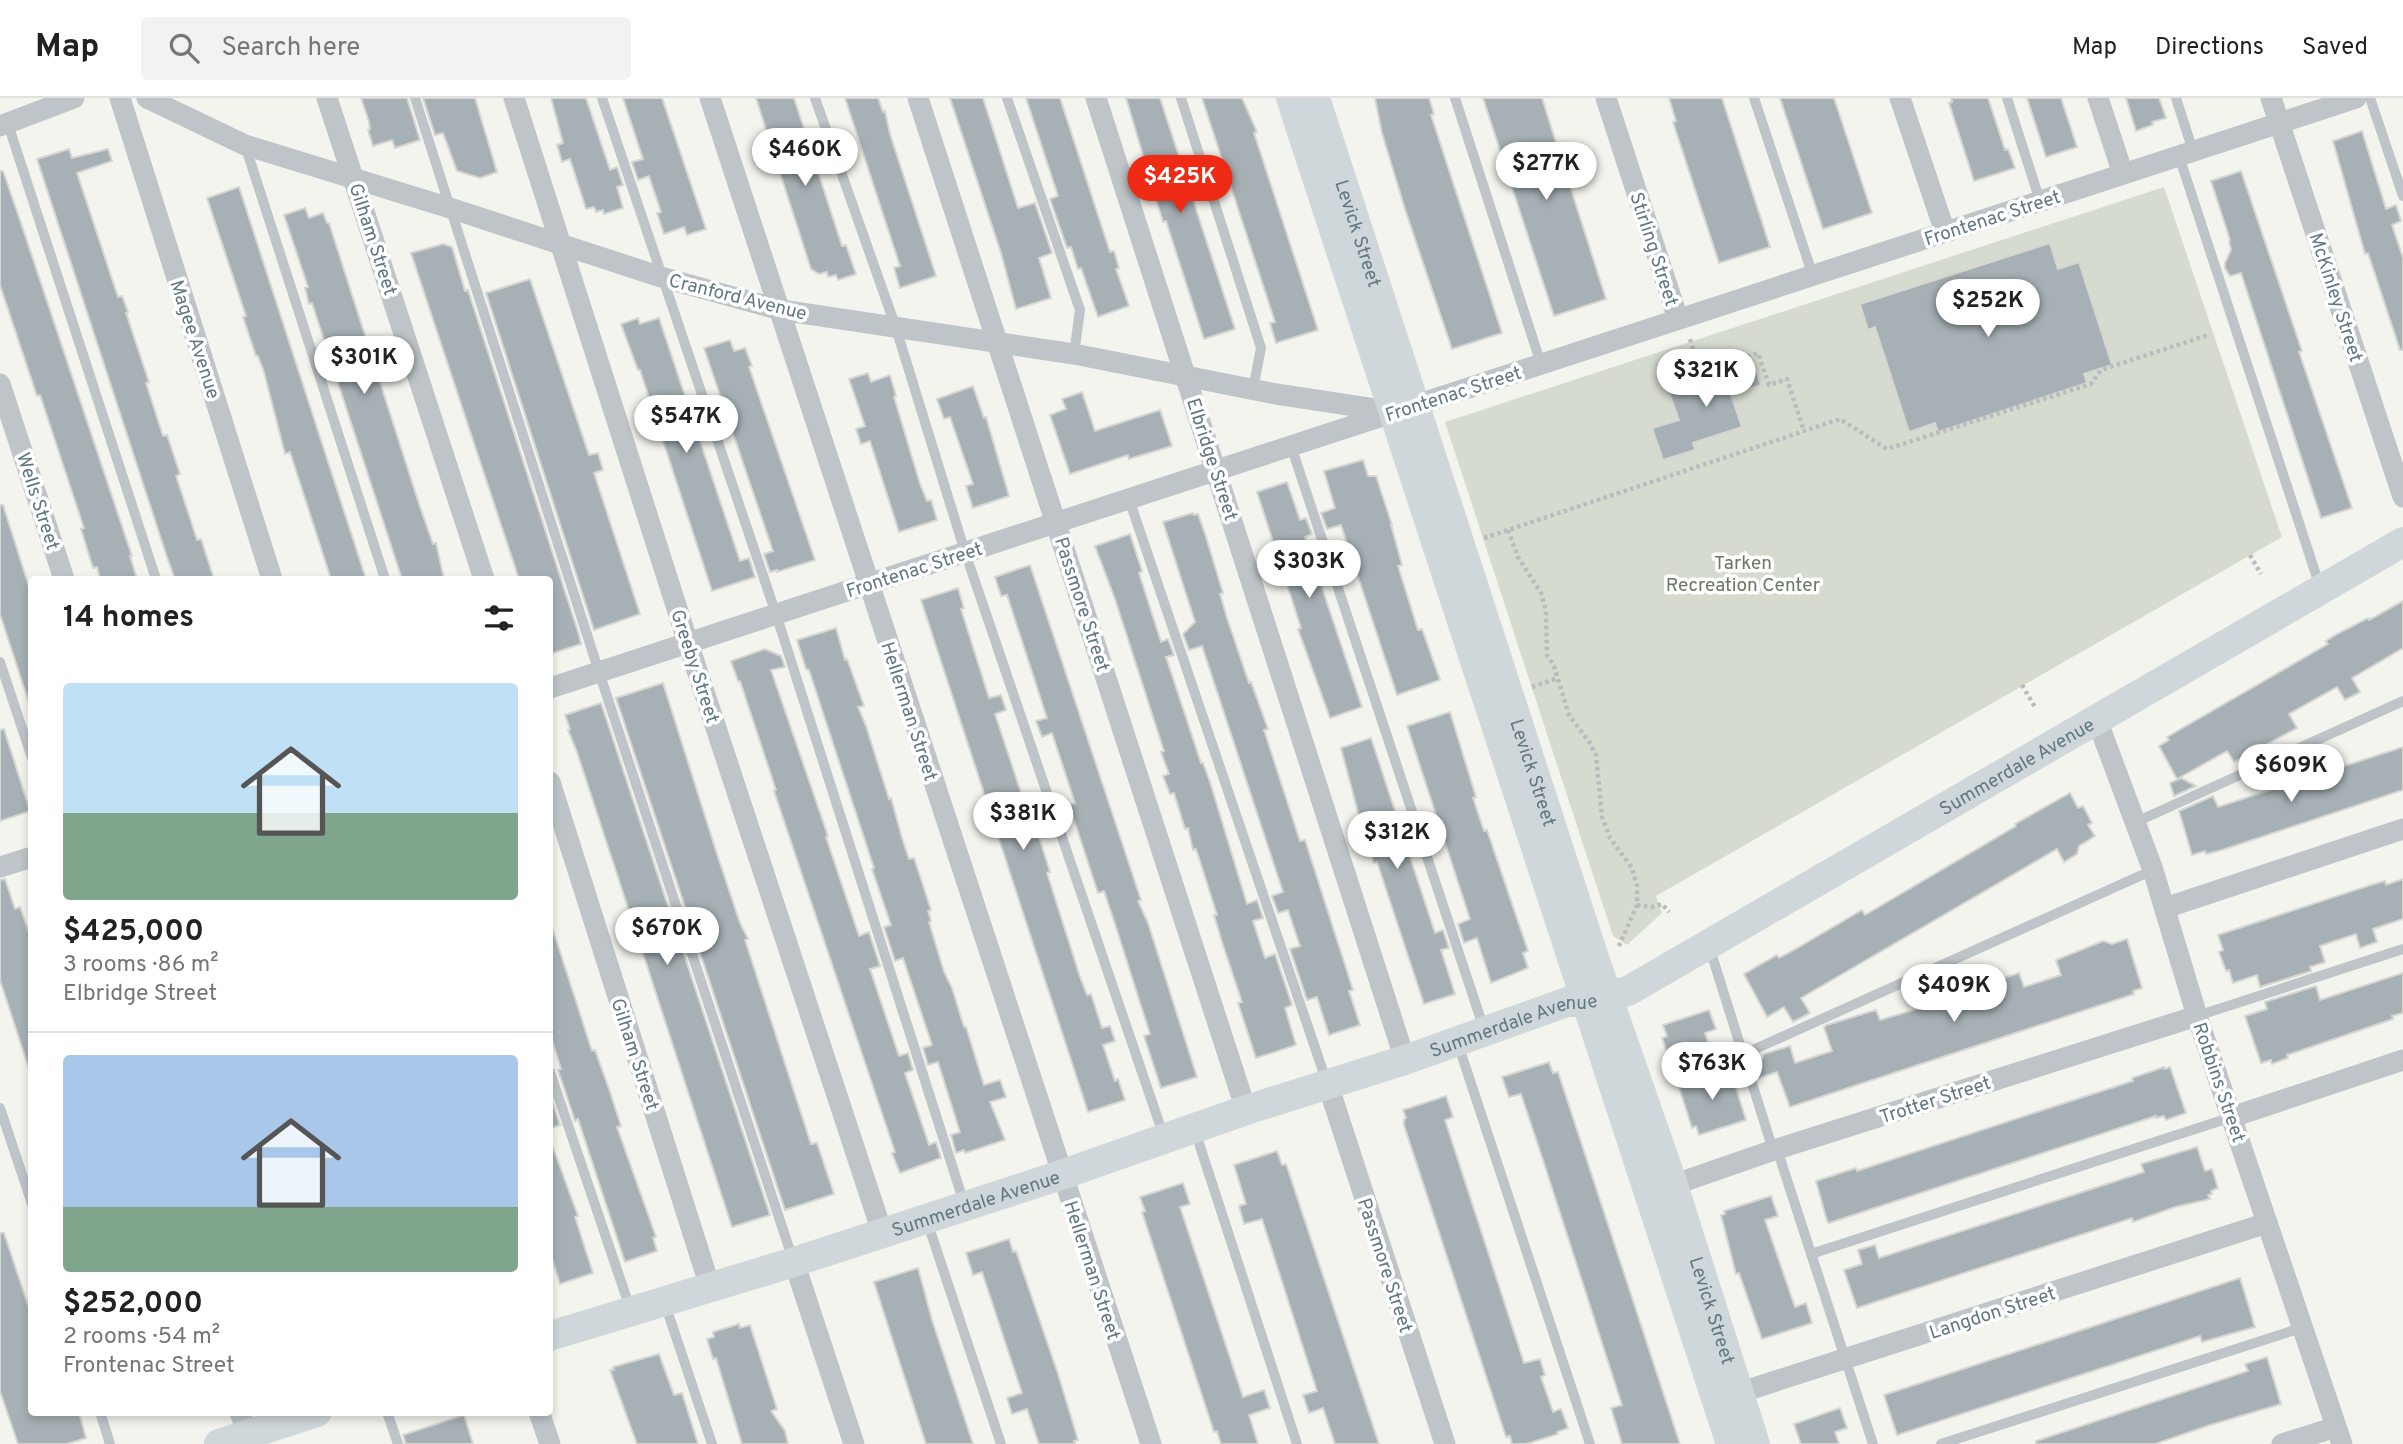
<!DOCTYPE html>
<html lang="en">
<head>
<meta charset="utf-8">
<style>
  body { margin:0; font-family:Overpass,sans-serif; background:#f2f2f2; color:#222; height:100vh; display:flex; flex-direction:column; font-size:26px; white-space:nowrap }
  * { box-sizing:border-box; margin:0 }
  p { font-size:23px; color:#767676 }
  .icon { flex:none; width:38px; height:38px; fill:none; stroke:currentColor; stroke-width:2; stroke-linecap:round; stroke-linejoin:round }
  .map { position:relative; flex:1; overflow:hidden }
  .sheet { position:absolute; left:28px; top:478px; width:525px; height:840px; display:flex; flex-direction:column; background:#fff; border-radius:7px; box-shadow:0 4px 10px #0003 }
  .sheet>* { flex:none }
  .price { position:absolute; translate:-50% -60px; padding:0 16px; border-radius:24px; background:#fff; color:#222; font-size:23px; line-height:46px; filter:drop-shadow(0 2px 4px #0008) }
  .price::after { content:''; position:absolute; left:50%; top:42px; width:21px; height:16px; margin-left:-10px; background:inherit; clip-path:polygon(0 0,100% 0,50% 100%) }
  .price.on { background:#ef2b15; color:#fff }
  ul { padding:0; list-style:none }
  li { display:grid; align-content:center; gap:14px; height:371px; padding:0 35px }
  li+li { border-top:2px solid #e0e0e0 }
  li span { display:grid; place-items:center; height:217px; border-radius:7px; color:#555 }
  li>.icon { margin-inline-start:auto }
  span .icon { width:126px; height:126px; fill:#fffc; stroke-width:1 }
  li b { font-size:30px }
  h2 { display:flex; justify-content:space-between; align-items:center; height:84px; padding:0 35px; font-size:30px }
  header { display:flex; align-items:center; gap:42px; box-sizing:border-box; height:98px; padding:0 35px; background:#fff; border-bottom:2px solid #e0e0e0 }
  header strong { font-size:33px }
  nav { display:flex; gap:38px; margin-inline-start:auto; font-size:24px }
  .search { width:490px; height:63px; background:#f2f2f2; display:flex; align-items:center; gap:18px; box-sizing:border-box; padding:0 24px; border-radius:7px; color:#767676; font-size:26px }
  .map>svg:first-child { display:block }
  .green { fill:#d6dbd0 }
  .building { fill:#a7b1b5; stroke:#d5d5d2; stroke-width:2 }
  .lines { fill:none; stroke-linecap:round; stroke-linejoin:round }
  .path { stroke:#b8bcbe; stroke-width:4.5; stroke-dasharray:3.5 3.5; stroke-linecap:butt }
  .lane { stroke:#bec4c7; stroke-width:10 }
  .street { stroke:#bec4c7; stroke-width:21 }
  .secondary { stroke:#d0d7da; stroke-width:30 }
  .labels { text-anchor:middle; stroke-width:7; stroke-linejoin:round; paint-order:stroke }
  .street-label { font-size:19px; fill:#617883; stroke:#fff }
  .park-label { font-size:19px; fill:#687960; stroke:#fff }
</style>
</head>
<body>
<header>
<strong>Map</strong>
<div class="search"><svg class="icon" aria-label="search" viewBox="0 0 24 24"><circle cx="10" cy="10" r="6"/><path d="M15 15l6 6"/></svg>Search here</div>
<nav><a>Map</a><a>Directions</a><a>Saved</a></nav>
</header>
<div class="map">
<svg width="2403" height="1346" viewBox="0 0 2403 1346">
  <rect width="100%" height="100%" fill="#f4f4ef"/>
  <!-- green -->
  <polygon class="green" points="2164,89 2282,439 1656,798 1662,815 1627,847 1613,838 1445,324"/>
  <!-- building -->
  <g class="building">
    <polygon points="361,0 407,0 420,42 395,50 392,42 373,48 368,32 370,31 369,24"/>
    <polygon points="423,0 475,0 497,74 480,80 457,73 443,35 435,37"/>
    <polygon points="551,0 586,0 610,72 617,69 623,87 617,89 623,110 604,116 603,112 596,114 594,109 586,111 570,61 562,64 557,47 563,45"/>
    <polygon points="623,0 662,0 706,131 687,137 684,129 664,136 657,115 661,114 649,78 638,82 632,64 643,61"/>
    <polygon points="756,0 794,0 842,148 846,147 856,176 838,182 836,177 828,179 827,174 819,176 811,171"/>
    <polygon points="845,0 878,0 883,14 885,13 890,36 936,178 900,190 894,170 900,168"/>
    <polygon points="950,0 983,0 1018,110 1035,105 1052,155 1039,160 1051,200 1016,211 1001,155"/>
    <polygon points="1026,0 1060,0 1110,154 1114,153 1119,170 1116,171 1129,208 1098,219 1081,170 1078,171 1071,149 1067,150 1050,101 1058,98"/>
    <polygon points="1126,0 1160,0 1235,231 1204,241 1166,123 1163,124"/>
    <polygon points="1202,0 1242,0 1257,34 1254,35 1256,41 1318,232 1276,245 1270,225 1275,224"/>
    <polygon points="1375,0 1429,0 1434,16 1431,17 1502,235 1452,251 1405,111 1382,35"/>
    <polygon points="1483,0 1542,0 1562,64 1566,86 1569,85 1606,201 1554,218"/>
    <polygon points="1669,0 1722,0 1770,149 1719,165 1673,24 1676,23"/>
    <polygon points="1780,0 1834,0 1872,115 1823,131"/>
    <polygon points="1951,0 1988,0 2005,52 2008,51 2015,70 1974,83 1949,5 1952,4"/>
    <polygon points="2027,0 2061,0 2077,49 2046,59"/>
    <polygon points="2126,0 2159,0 2166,20 2152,24 2153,27 2136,33"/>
    <polygon points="2362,33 2386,111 2396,107 2401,123 2392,127 2403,160 2403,252 2400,252 2368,155 2365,156 2333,43"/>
    <polygon points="69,51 72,60 108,51 112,63 77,75 118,199 122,198 128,214 126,215 149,284 146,285 163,338 167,337 180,376 176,378 188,414 197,442 201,441 214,481 175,481 167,459 37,61"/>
    <polygon points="0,73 3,73 21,125 132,458 130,458 137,481 100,481 97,469 93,470 81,431 84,430 78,412 40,297 37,298 0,187"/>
    <polygon points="2241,73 2302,253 2299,254 2352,410 2321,420 2241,175 2230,178 2225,170 2225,165 2231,152 2229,143 2230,142 2211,83"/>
    <polygon points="239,89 307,299 366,481 331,481 290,354 285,356 264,274 258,258 256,258 243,219 246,218 207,100"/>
    <polygon points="305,110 309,120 323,115 327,125 329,125 420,409 433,446 436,445 444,481 402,481 312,205 309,206 305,190 308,189 284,117"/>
    <polygon points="2050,145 2058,171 2079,164 2112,267 2084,276 2087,285 1938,334 1935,325 1909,334 1875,229 1868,232 1860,206"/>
    <polygon points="443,146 452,149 465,193 468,192 579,537 581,546 550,556 550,481 519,481 411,155"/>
    <polygon points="530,181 589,357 598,355 603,372 594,375 640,516 594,532 486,195"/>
    <polygon points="638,220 640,226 659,220 740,463 749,460 755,479 712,493 640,272 638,272 621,226"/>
    <polygon points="730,242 734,253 745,250 752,268 749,269 815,462 777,474 777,472 770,474 764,456 773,453 704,250"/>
    <polygon points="1752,260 1761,287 1731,297 1742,329 1693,345 1695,352 1663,362 1652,330 1679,322 1669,294 1720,277 1718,271"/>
    <polygon points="868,275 871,284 890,277 896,298 894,299 920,386 927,403 931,402 937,422 899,434 870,343 861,346 856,331 865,328 849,281"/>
    <polygon points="973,288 984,320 986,319 1009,398 973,410 966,388 973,386 950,319 944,321 937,301"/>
    <polygon points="1082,294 1095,333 1160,312 1172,348 1129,361 1128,357 1070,376 1050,317 1066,311 1062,301"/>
    <polygon points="1363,362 1368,378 1376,378 1392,427 1391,427 1402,467 1398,468 1418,532 1422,531 1440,582 1397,597 1341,427 1327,431 1321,415 1335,410 1324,373"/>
    <polygon points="1287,384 1300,422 1306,420 1312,436 1305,439 1362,609 1330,620 1298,531 1301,530 1283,474 1279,476 1272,458 1277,456 1257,394"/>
    <polygon points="0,407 3,407 32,498 32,601 28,602 0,516"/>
    <polygon points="1193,415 1194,417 1198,416 1206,439 1223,495 1220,496 1227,520 1249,585 1251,584 1268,631 1264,632 1286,700 1300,743 1305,742 1353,892 1349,893 1360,927 1329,937 1317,899 1307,902 1290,851 1300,848 1288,812 1278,815 1272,798 1283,794 1202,548 1189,552 1183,536 1195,524 1163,424"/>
    <polygon points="1130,436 1142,473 1139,475 1161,544 1168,541 1174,557 1166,559 1201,665 1203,665 1210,684 1247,806 1257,802 1263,820 1253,823 1265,860 1275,856 1292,907 1285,910 1296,947 1256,960 1238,905 1242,904 1223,847 1214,817 1217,817 1206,782 1196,751 1193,752 1188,730 1185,731 1174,695 1170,696 1163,678 1169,676 1161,654 1164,653 1115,501 1095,448"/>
    <polygon points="1030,467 1141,802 1138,803 1148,825 1197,979 1161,990 1144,938 1150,936 1116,829 1104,793 1098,795 1082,746 1069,707 1075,705 1052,635 1042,639 1036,623 1047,620 1007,497 1001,498 995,479"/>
    <polygon points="958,490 964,510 961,511 989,600 1001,597 1006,612 995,616 1029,719 1033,718 1039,739 1050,774 1047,775 1080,879 1087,897 1091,896 1102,930 1110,928 1115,943 1103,947 1115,983 1118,981 1125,1002 1088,1014 921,502"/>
    <polygon points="2403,503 2403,550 2352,580 2360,594 2345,602 2337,589 2289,616 2297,630 2234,664 2227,653 2177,681 2159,648 2169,642 2167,639 2328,546 2326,543 2337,536 2368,520 2369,522"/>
    <polygon points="836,530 845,562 847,561 864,608 858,609 866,628 889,701 891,700 902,740 909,761 914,760 931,812 928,813 931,823 929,824 944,874 952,890 964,929 966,929 984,987 1000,982 1006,999 990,1004 1005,1042 965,1055 964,1052 956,1055 951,1037 960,1034 938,964 928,967 923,950 932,947 903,860 895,863 884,829 891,827 872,771 874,770 809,572 806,571 797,542"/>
    <polygon points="765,551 781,558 785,569 771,572 828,738 826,739 859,838 869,834 880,868 870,871 899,958 908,955 913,972 905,975 929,1047 936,1044 941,1060 900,1075 892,1055 895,1054 774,693 776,692 740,583 738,583 731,563"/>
    <polygon points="663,585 716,753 740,825 748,841 745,842 811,1046 817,1045 834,1096 785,1112 616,600"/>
    <polygon points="601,605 770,1117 732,1129 638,840 635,841 628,820 631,819 577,654 568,632 570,631 565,617"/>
    <polygon points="1450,614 1476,699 1473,700 1484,733 1487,732 1528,853 1523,855 1528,870 1491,885 1477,840 1464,845 1458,826 1470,821 1407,628"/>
    <polygon points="4,631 30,713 0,723 0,632"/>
    <polygon points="1371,640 1435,835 1443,832 1449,850 1441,852 1455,896 1424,906 1377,764 1374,765 1364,737 1341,650"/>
    <polygon points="2403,649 2403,692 2222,752 2206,756 2205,753 2192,757 2179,713 2213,698 2218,709"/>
    <polygon points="2181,680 2196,688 2174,698 2170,685"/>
    <polygon points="2070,695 2078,710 2083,708 2092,725 2088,727 2095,738 2079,748 2077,756 2064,764 2057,751 1801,900 1810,915 1793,924 1784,909 1767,919 1744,876 1777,857 1779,860 1794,852 1862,812 1865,817 2016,728 2015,726"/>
    <polygon points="5,781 15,811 20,809 32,843 32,967 28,968 0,882 0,782"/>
    <polygon points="2403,781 2403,821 2373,831 2377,844 2360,850 2356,836 2320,848 2325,864 2310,869 2311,873 2260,889 2257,877 2233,885 2229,872 2226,873 2219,854 2223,852 2218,837 2371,787 2385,783 2386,787"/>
    <polygon points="553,832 592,953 595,952 610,994 621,1028 617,1029 656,1139 653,1140 657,1153 625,1164 578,1021 575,1023 558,972 561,971 550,935 550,833"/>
    <polygon points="2127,841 2142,890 2133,893 2134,896 1790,1009 1777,974 1759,980 1757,975 1764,956 1790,948 1795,965 1832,953 1824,929 1827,927 1876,912 1880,922 1944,903 1943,900 2019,875 2024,889 2061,877 2056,862 2103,843 2112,846"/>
    <polygon points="2403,875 2403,915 2392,918 2393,921 2287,957 2288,960 2272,966 2271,962 2261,965 2245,918 2267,911 2265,904 2316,888 2320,902"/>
    <polygon points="1709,912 1716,931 1705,935 1710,951 1673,971 1662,940 1667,938 1663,927"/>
    <polygon points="1549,964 1553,975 1558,974 1680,1346 1622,1346 1611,1310 1622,1307 1544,1065 1521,996 1509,999 1502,979"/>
    <polygon points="2164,969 2165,971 2170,969 2186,1015 2166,1022 2164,1018 2156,1020 2156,1018 1847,1119 1829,1125 1827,1123 1816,1083 1856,1070 1857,1073 2040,1013 2133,983 2132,980"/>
    <polygon points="1722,971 1731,974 1746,1022 1699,1037 1696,1028 1692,1030 1678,986"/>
    <polygon points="550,997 560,1027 550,1031"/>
    <polygon points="1446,998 1453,1019 1445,1022 1524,1265 1540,1261 1545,1277 1541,1279 1553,1314 1561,1311 1568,1330 1557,1334 1558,1336 1526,1346 1512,1346 1510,1338 1506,1339 1404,1027 1404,1021 1406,1020 1403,1012"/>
    <polygon points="552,1047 578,1118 575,1119 593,1175 560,1186 550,1154 550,1048"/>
    <polygon points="2197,1049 2205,1073 2212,1071 2218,1090 2211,1093 2212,1096 2208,1097 2210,1101 2175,1109 2133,1124 2132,1120 1857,1210 1844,1172 1862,1166 1858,1152 1875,1147 1879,1160 2144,1074 2141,1066"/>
    <polygon points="1277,1053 1282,1067 1286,1066 1379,1346 1335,1346 1323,1310 1309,1315 1303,1297 1317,1293 1262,1121 1244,1126 1239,1108 1246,1106 1234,1067"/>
    <polygon points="1183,1085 1190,1106 1180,1109 1243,1299 1264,1292 1270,1310 1249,1317 1258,1346 1221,1346 1217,1333 1214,1334 1142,1114 1145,1113 1140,1099"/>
    <polygon points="1771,1098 1778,1118 1765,1122 1795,1209 1806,1205 1812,1225 1762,1241 1739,1175 1736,1176 1721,1117 1725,1116 1724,1113"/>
    <polygon points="0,1135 4,1135 32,1219 32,1314 79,1314 86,1340 67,1346 18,1346 0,1293"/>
    <polygon points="1009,1141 1013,1154 1016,1153 1058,1276 1078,1342 1074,1343 1075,1346 1039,1346 1027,1311 1012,1316 1007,1300 1022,1295 982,1174 973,1177 966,1155"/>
    <polygon points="918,1170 932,1222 973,1346 926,1346 889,1231 874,1184"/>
    <polygon points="2240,1180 2255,1229 2202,1244 2200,1238 1897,1337 1884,1297"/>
    <polygon points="739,1226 740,1230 750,1227 777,1311 771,1313 785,1333 788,1346 742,1346 716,1260 713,1261 707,1241 714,1239 713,1234"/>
    <polygon points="659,1256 674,1297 682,1295 698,1346 637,1346 610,1272 614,1272 613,1269"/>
    <polygon points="2267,1259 2281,1306 2207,1328 2155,1346 2036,1346 2036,1343 2248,1273 2245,1266"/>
    <polygon points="1840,1310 1847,1330 1835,1334 1839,1346 1801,1346 1794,1326"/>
    <polygon points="464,1317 473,1346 406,1346 403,1337"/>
  </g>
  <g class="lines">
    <!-- path -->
    <g class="path">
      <polyline points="1690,241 1700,274 1758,255 1769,287 1787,281 1804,333"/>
      <polyline points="1508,432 1518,459 1541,495 1546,513 1547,557 1554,568 1569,617 1590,645 1596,657 1602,719 1610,740 1632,770 1637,788 1637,807 1618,850"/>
      <polyline points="1484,440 1840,321 1887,351 2091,286 2101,272 2208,237"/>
      <polyline points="2250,457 2261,476"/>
      <polyline points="2022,587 2035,609"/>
      <polyline points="1532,589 1558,580"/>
      <polyline points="1637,807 1652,809 1662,806 1669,814"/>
    </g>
    <!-- lane -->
    <g class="lane">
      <polyline points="415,0 599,574 793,1162"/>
      <polyline points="602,0 776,516 964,1105"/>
      <polyline points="815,0 895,227 965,454 1164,1039"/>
      <polyline points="1007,0 1080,212 1074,256"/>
      <polyline points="1181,0 1261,250 1253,291"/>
      <polyline points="1455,0 1541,266"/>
      <polyline points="1754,0 1813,178"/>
      <polyline points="2007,0 2040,103"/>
      <polyline points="2176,0 2193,53"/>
      <polyline points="2370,0 2403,98"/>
      <polyline points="8,26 156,481"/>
      <polyline points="245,47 385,481"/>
      <polyline points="2179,58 2320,489"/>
      <polyline points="1291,348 1484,931"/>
      <polyline points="1129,401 1327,985"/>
      <polyline points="0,564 32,660"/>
      <polyline points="2136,724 2403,603"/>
      <polyline points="1709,848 1773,1052"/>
      <polyline points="2197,918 2403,851"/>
      <polyline points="1458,946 1590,1346"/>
      <polyline points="1744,956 2153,772"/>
      <polyline points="550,974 630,1210"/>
      <polyline points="0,1010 32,1106"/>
      <polyline points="1195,1033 1297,1346"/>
      <polyline points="1777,1051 1873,1346"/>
      <polyline points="927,1123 1001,1346"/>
      <polyline points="1811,1156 2232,1019"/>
      <polyline points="665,1206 712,1346"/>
      <polyline points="100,1314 110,1346"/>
      <polyline points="387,1314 398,1346"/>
      <polyline points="1941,1346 2304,1229"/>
    </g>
    <!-- street -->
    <g class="street">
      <polyline points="120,0 272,481"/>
      <polyline points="147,0 245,47 450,110 661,179 781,212 1074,256 1276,296 1388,313"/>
      <polyline points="327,0 484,481"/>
      <polyline points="514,0 688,545 882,1134"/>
      <polyline points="710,0 1151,1346"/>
      <polyline points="918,0 1246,1012"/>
      <polyline points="1096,0 1405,962"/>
      <polyline points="1606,0 1678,221"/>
      <polyline points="1900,0 1945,134"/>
      <polyline points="2098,0 2123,76"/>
      <polyline points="2271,0 2403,399"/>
      <polyline points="0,28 74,0"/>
      <polyline points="0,286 64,481"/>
      <polyline points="550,590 2356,0"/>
      <polyline points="2097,622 2153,772 2197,918 2342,1346"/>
      <polyline points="550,684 710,1189"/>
      <polyline points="0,769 32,759"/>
      <polyline points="2165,810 2403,731"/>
      <polyline points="1328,987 1445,1346"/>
      <polyline points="2232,1019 2403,962"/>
      <polyline points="1673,1087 1777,1051 2197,918"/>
      <polyline points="794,1164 854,1346"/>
      <polyline points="1726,1299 2267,1125"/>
      <polyline points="240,1314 251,1346"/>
      <polyline points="539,1314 550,1346"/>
      <polyline points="2282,1346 2336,1329"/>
    </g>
    <!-- secondary -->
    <g class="secondary">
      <polyline points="1291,0 1731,1346"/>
      <path id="s1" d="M1315,0L1595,863L1673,1087L1755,1346"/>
      <path id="s2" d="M550,1238L794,1164L1061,1077L1246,1012L1405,962L1567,904H1586L1628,893L2403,444"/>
      <polyline points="219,1346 317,1314"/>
    </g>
  </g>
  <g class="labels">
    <!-- street labels -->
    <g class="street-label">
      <text transform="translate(1992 119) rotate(-18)" y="7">Frontenac Street</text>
      <text dy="7" stroke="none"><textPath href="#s1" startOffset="142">Levick Street</textPath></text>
      <text transform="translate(374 141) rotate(72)" y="7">Gilham Street</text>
      <text transform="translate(1655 151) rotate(72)" y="7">Stirling Street</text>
      <text transform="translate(738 198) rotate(14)" y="7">Cranford Avenue</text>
      <text transform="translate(2337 199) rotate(72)" y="7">McKinley Street</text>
      <text transform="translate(196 241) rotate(72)" y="7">Magee Avenue</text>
      <text transform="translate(1453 295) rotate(-18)" y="7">Frontenac Street</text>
      <text transform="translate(1213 361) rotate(72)" y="7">Elbridge Street</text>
      <text transform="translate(39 403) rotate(72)" y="7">Wells Street</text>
      <text transform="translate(914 471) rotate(-18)" y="7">Frontenac Street</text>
      <text transform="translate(1083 506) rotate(72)" y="7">Passmore Street</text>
      <text transform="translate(696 568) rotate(72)" y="7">Greeby Street</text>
      <text transform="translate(910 613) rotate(72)" y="7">Hellerman Street</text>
      <text dy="7" stroke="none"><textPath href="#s2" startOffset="1582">Summerdale Avenue</textPath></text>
      <text dy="7" stroke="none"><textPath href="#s1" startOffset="709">Levick Street</textPath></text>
      <text dy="7" stroke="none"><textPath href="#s2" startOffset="1013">Summerdale Avenue</textPath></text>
      <text transform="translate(636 956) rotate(72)" y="7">Gilham Street</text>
      <text transform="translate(2220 984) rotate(71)" y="7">Robbins Street</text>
      <text transform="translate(1935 1001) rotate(-18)" y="7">Trotter Street</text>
      <text dy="7" stroke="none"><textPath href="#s2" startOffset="446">Summerdale Avenue</textPath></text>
      <text transform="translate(1386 1167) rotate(72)" y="7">Passmore Street</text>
      <text transform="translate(1093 1172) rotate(72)" y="7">Hellerman Street</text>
      <text dy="7" stroke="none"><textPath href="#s1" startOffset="1276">Levick Street</textPath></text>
      <text transform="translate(1992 1214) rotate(-18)" y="7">Langdon Street</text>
    </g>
    <!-- park labels -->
    <g class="park-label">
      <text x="1743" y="471">Tarken<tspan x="1743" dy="22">Recreation Center</tspan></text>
    </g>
  </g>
</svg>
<b class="price" style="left:805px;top:90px">$460K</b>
<b class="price" style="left:1546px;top:104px">$277K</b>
<b class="price on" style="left:1180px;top:117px">$425K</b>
<b class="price" style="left:1988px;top:241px">$252K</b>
<b class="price" style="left:364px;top:298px">$301K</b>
<b class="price" style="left:1706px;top:311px">$321K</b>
<b class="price" style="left:686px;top:357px">$547K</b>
<b class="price" style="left:1309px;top:502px">$303K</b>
<b class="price" style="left:2291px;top:706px">$609K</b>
<b class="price" style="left:1023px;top:754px">$381K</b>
<b class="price" style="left:1397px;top:773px">$312K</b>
<b class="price" style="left:667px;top:869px">$670K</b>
<b class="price" style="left:1954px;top:926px">$409K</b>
<b class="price" style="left:1712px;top:1004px">$763K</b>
<section class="sheet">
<h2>14 homes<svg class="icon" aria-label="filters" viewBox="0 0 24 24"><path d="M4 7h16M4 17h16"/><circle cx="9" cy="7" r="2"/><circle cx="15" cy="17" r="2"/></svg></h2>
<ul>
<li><span style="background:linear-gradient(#bfe0f5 60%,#7fa58c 0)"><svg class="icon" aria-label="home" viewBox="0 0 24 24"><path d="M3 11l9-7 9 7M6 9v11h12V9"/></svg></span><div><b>$425,000</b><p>3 rooms · 86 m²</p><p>Elbridge Street</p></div></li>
<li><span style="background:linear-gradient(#a9c7e8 70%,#7fa58c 0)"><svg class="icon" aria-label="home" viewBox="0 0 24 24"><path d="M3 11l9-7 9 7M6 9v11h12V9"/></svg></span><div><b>$252,000</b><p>2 rooms · 54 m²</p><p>Frontenac Street</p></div></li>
</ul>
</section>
</div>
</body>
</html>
